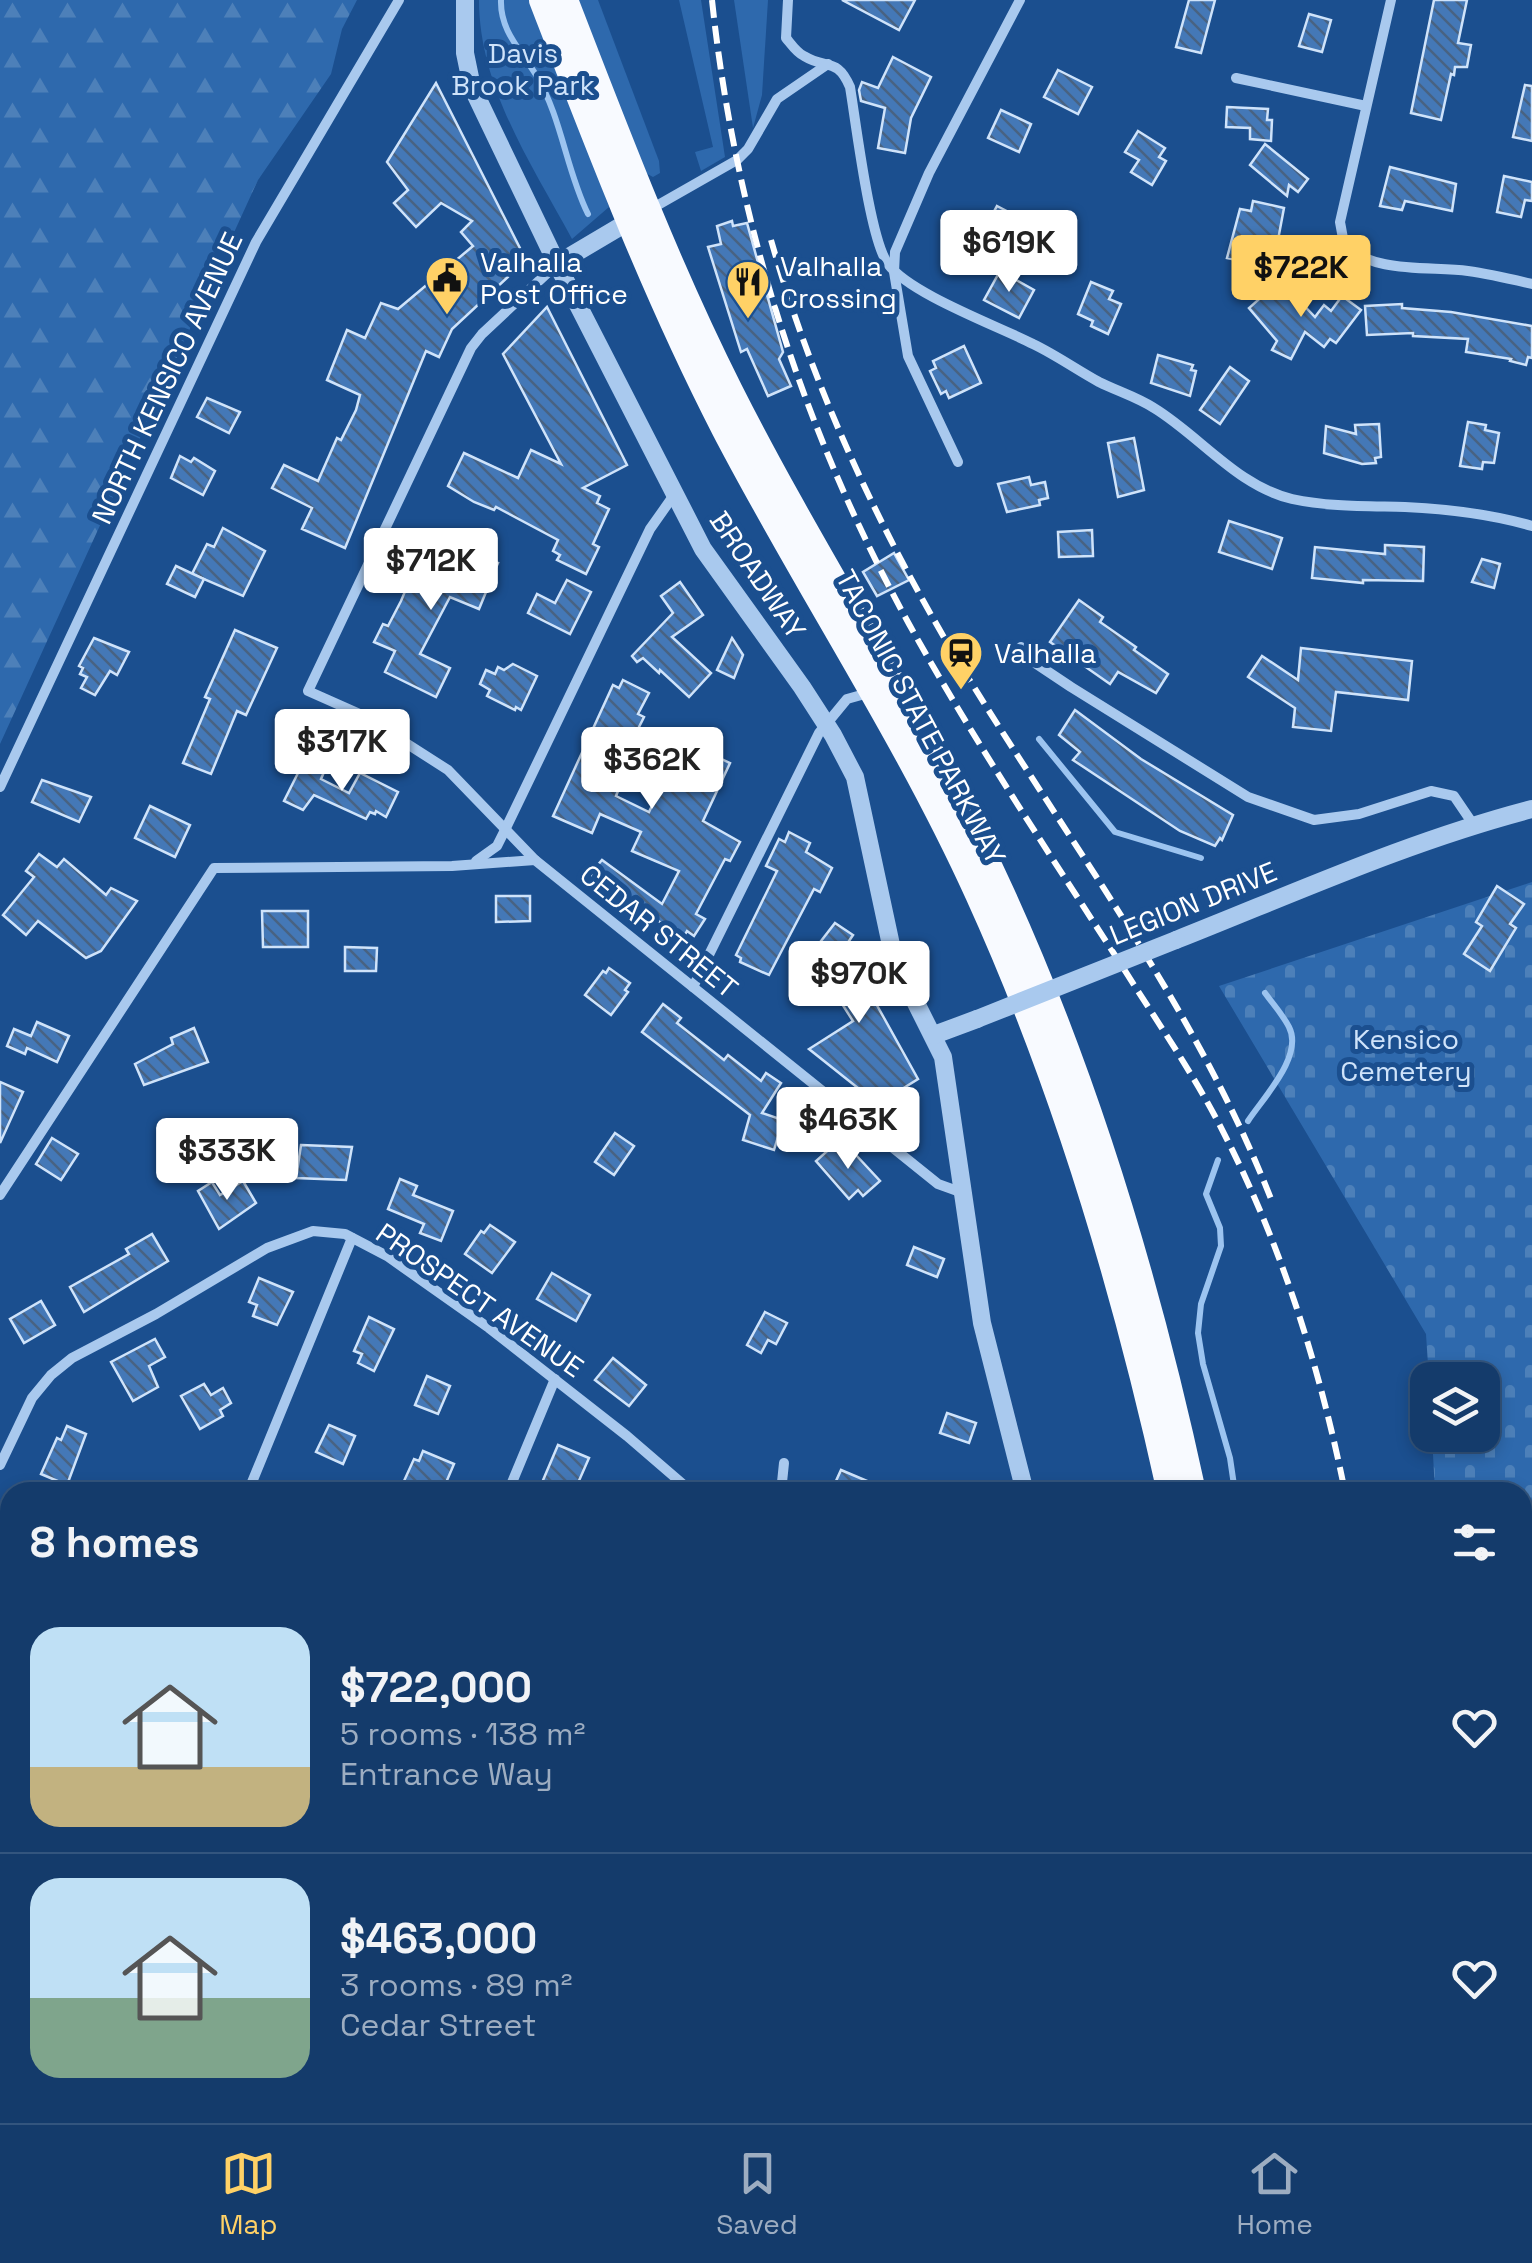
<!DOCTYPE html>
<html lang="en">
<head>
<meta charset="utf-8">
<style>
  body { margin:0; font-family:"Space Grotesk",sans-serif; background:#1d4271; color:#f1f3f6; height:100vh; display:flex; flex-direction:column; font-size:38px; white-space:nowrap }
  * { box-sizing:border-box; margin:0 }
  p { font-size:32px; color:#9dadc1 }
  .icon { flex:none; width:55px; height:55px; fill:none; stroke:currentColor; stroke-width:2; stroke-linecap:round; stroke-linejoin:round }
  .map { position:relative; flex:1; overflow:hidden }
  .panel { position:absolute; left:0px; top:1482px; width:1532px; height:642px; display:flex; flex-direction:column; background:#143b6b; border-radius:30px 30px 0 0; box-shadow:0 5px 15px #0003,0 0 0 2px #33557e }
  .panel>* { flex:none }
  .controls { position:absolute; left:1410px; top:1362px; display:grid; gap:20px }
  .controls a { display:grid; place-items:center; width:90px; height:90px; border-radius:20px; background:#143b6b; box-shadow:0 5px 15px #0003,0 0 0 2px #33557e; font-size:50px }
  .price { position:absolute; translate:-50% -85px; padding:0 22px; border-radius:10px; background:#fff; color:#222; font-size:32px; line-height:65px; filter:drop-shadow(0 2px 5px #0008) }
  .price::after { content:''; position:absolute; left:50%; top:60px; width:30px; height:22px; margin-left:-15px; background:inherit; clip-path:polygon(0 0,100% 0,50% 100%) }
  .price.current { background:#ffd166; color:#111 }
  ul { padding:0; list-style:none }
  li { display:flex; align-items:center; gap:30px; height:250px; padding:0 30px }
  li+li { border-top:2px solid #33557e }
  li span { display:grid; place-items:center; flex:none; width:280px; height:200px; border-radius:30px; color:#555 }
  li>.icon { margin-inline-start:auto }
  span .icon { width:120px; height:120px; fill:#fffc; stroke-width:1 }
  li b { font-size:42px }
  h2 { display:flex; justify-content:space-between; align-items:center; height:120px; padding:0 30px; font-size:42px }
  .menu { display:flex; justify-content:space-around; align-items:center; height:140px; border-top:2px solid #33557e; background:#143b6b; font-size:28px; color:#9dadc1 }
  .menu a { display:grid; justify-items:center; gap:5px }
  .menu .current { color:#ffd166 }
  .map>svg:first-child { display:block }
  .green { fill:#2e69ad }
  .forest { fill:url(#forest-firs) }
  .cemetery { fill:url(#cemetery-stones) }
  .lines { fill:none; stroke-linecap:round; stroke-linejoin:round }
  .stream { stroke:#9cc4f0; stroke-width:6 }
  .building { fill:url(#building-back-hatch); stroke:#cfe3fa; stroke-width:2.5 }
  .minor { stroke:#a9c9ee; stroke-width:10 }
  .tertiary { stroke:#a9c9ee; stroke-width:18 }
  .trunk { stroke:#f8faff; stroke-width:28 }
  .rail { stroke:#fff; stroke-width:6; stroke-dasharray:18 8; stroke-linecap:butt }
  .tertiary-bridge { stroke:#a9c9ee; stroke-width:18 }
  .labels { text-anchor:middle; stroke-width:10; stroke-linejoin:round; paint-order:stroke }
  .park-label { font-size:28px; fill:#cfe3fa; stroke:#1b4f8f }
  .poi-label { font-size:28px; fill:#fff; stroke:#1b4f8f; text-anchor:start }
  .street-label { font-size:28px; fill:#fff; stroke:#1b4f8f }
</style>
</head>
<body>
<div class="map">
<svg width="1532" height="2123" viewBox="0 0 1532 2123">
  <defs>
    <pattern id="forest-firs" width="22" height="20" patternUnits="userSpaceOnUse" patternTransform="scale(2.5)"><rect width="22" height="20" fill="#2e69ad"/><path d="M5 1l3.5 6h-7zM16 11l3.5 6h-7z" fill="#4d80b9"/></pattern>
    <pattern id="cemetery-stones" width="16" height="16" patternUnits="userSpaceOnUse" patternTransform="scale(2.5)"><rect width="16" height="16" fill="#2e69ad"/><path d="M2 7V4a2 2 0 0 1 4 0v3zM10 15v-3a2 2 0 0 1 4 0v3z" fill="#4d80b9"/></pattern>
    <pattern id="building-back-hatch" width="6" height="6" patternUnits="userSpaceOnUse" patternTransform="scale(2.5)"><rect width="6" height="6" fill="#4478b7"/><path d="M-1 5l2 2M0 0l6 6M5-1l2 2" fill="none" stroke="#486282"/></pattern>
  </defs>
  <rect width="100%" height="100%" fill="#1b4f8f"/>
  <!-- green -->
  <g class="green">
    <path d="M479,0H534L609,207L572,239C532,165 479,87 479,0Z"/>
    <polygon points="578,0 598,0 659,161 660,173 653,177 640,170"/>
    <polygon points="679,0 701,0 725,157 701,171 695,152 713,147"/>
    <polygon points="734,0 768,0 762,95 753,128"/>
  </g>
  <!-- forest -->
  <polygon class="forest" points="0,0 357,0 342,29 331,74 258,180 0,744"/>
  <!-- cemetery -->
  <polygon class="cemetery" points="1532,882 1532,2123 1449,2123 1449,2115 1522,2115 1522,1492 1435,1492 1432,1435 1482,1435 1482,1380 1429,1380 1426,1334 1219,986"/>
  <g class="lines">
    <!-- stream -->
    <g class="stream">
      <path d="M501,0C500,31 521,50 536,75C562,118 566,170 588,214"/>
      <polyline points="1039,739 1115,832 1201,858"/>
      <path d="M1248,1121C1263,1098 1304,1056 1289,1027C1283,1015 1273,1004 1265,993"/>
      <polyline points="1218,1160 1206,1194 1220,1228 1221,1246 1201,1304 1198,1333 1203,1364 1230,1458 1235,1492"/>
      <polyline points="1340,2123 1340,2115"/>
    </g>
  </g>
  <!-- building -->
  <g class="building">
    <polygon points="842,0 915,0 899,30"/>
    <polygon points="1189,0 1215,0 1201,53 1176,47"/>
    <polygon points="1434,0 1467,0 1458,43 1471,45 1467,67 1455,67 1454,75 1451,74 1441,120 1411,113"/>
    <polygon points="1309,14 1331,20 1322,52 1299,46"/>
    <polygon points="893,57 931,77 911,118 905,153 878,148 885,108 861,101 859,90 862,82 878,88"/>
    <polygon points="1058,70 1092,87 1078,114 1044,97"/>
    <polygon points="436,83 526,260 452,329 439,357 426,351 345,548 302,529 312,508 272,488 284,465 318,481 337,438 341,440 356,410 360,395 327,380 347,330 365,338 381,303 398,309 473,246 461,232 472,221 441,203 416,227 394,203 408,190 387,162"/>
    <polygon points="1525,85 1532,86 1532,141 1513,137"/>
    <polygon points="1227,107 1268,109 1267,120 1272,120 1271,141 1250,139 1250,128 1226,127"/>
    <polygon points="1001,110 1031,124 1019,152 988,138"/>
    <polygon points="1138,131 1165,148 1159,157 1166,161 1152,185 1131,172 1139,160 1125,152"/>
    <polygon points="1265,144 1308,179 1298,192 1289,185 1287,196 1250,165"/>
    <polygon points="1390,167 1456,184 1452,211 1405,201 1402,210 1380,206"/>
    <polygon points="1504,176 1532,182 1532,201 1525,200 1521,217 1497,212"/>
    <polygon points="1253,201 1284,208 1278,240 1257,238 1252,263 1227,258 1240,209 1251,211"/>
    <polygon points="997,206 1022,219 1010,241 1014,243 998,273 969,258"/>
    <polygon points="732,221 733,226 747,223 783,352 779,359 791,386 768,396 747,349 741,352 708,247 721,244 717,226"/>
    <polygon points="1000,271 1034,290 1019,318 984,300"/>
    <polygon points="1091,282 1113,291 1109,299 1121,304 1108,334 1091,326 1093,321 1078,314"/>
    <polygon points="1276,284 1286,295 1290,291 1315,317 1324,305 1331,311 1342,296 1361,310 1336,343 1330,339 1324,347 1305,332 1291,359 1272,350 1277,341 1249,308"/>
    <polygon points="1402,304 1402,308 1451,312 1532,326 1532,358 1528,357 1526,365 1510,361 1511,359 1466,352 1468,339 1413,336 1413,333 1367,335 1365,306"/>
    <polygon points="547,307 627,465 583,488 600,496 597,503 609,509 593,544 599,547 586,574 557,560 560,555 553,551 558,540 496,507 494,510 474,502 448,486 464,453 518,478 531,450 561,464 503,354"/>
    <polygon points="964,346 981,383 949,398 946,391 941,394 930,371 936,368 933,361"/>
    <polygon points="1158,355 1193,365 1191,370 1196,371 1190,396 1151,383"/>
    <polygon points="1230,367 1249,381 1220,424 1200,410"/>
    <polygon points="207,398 240,412 229,433 197,417"/>
    <polygon points="1468,422 1486,425 1485,430 1499,433 1494,463 1483,462 1482,469 1460,466"/>
    <polygon points="1379,424 1381,457 1375,458 1376,463 1362,464 1324,453 1326,426 1356,434 1355,425"/>
    <polygon points="1134,438 1144,490 1118,497 1108,443"/>
    <polygon points="180,456 191,462 194,458 215,471 203,495 171,478"/>
    <polygon points="1029,477 1031,485 1045,482 1048,498 1039,500 1040,505 1007,512 998,484"/>
    <polygon points="1229,521 1282,538 1272,569 1219,552"/>
    <polygon points="223,528 265,551 243,596 192,574 207,544 214,547"/>
    <polygon points="1092,530 1093,556 1059,557 1058,532"/>
    <polygon points="425,544 467,561 471,552 498,563 479,609 450,597 420,654 450,668 436,697 385,672 395,651 374,642 383,624 388,626 401,601"/>
    <polygon points="1385,545 1424,547 1423,581 1363,580 1363,583 1312,578 1315,547 1385,554"/>
    <polygon points="894,553 909,580 877,596 863,572"/>
    <polygon points="1482,559 1500,564 1494,588 1472,582"/>
    <polygon points="176,566 204,579 195,597 167,584"/>
    <polygon points="567,580 591,592 570,634 528,613 537,594 555,603"/>
    <polygon points="680,582 703,615 672,637 711,673 689,697 660,670 659,673 643,658 637,662 632,656 673,613 661,596"/>
    <polygon points="1079,600 1103,617 1100,622 1136,647 1134,650 1168,674 1156,693 1118,672 1110,684 1050,642"/>
    <polygon points="235,630 277,648 246,715 237,711 211,774 183,763 210,699 205,697"/>
    <polygon points="94,638 129,652 117,675 110,671 95,695 81,688 87,677 80,674 83,668 79,666"/>
    <polygon points="732,638 743,655 734,678 717,670"/>
    <polygon points="1301,648 1412,661 1408,700 1336,692 1331,731 1293,727 1295,708 1248,677 1262,656 1298,680"/>
    <polygon points="513,664 537,676 521,710 516,707 515,710 487,696 490,690 480,684 486,670 495,674 498,667 504,670"/>
    <polygon points="623,680 649,693 638,714 644,717 634,737 639,740 616,796 649,812 683,741 730,763 703,821 740,842 730,861 725,859 696,914 705,919 694,936 687,931 683,938 590,874 602,860 662,904 679,871 632,851 641,832 600,814 592,833 553,816 613,685 619,688"/>
    <polygon points="1075,710 1141,759 1233,815 1222,840 1220,838 1215,846 1180,831 1073,760 1080,752 1059,735"/>
    <polygon points="310,765 324,772 321,779 349,793 360,773 398,792 386,817 376,811 375,814 370,812 366,819 314,795 303,810 284,801 300,769 307,772"/>
    <polygon points="42,780 91,797 79,822 32,802"/>
    <polygon points="150,806 190,825 175,857 135,838"/>
    <polygon points="789,832 810,843 806,852 832,868 820,892 814,889 769,975 740,962 741,958 736,955 777,871 766,866 779,839 785,842"/>
    <polygon points="39,854 57,867 64,859 106,895 111,888 137,901 101,951 86,958 38,921 26,935 3,915 34,877 26,871"/>
    <polygon points="1497,886 1524,904 1510,924 1516,928 1490,971 1464,954 1482,926 1476,922"/>
    <polygon points="496,896 530,896 530,921 496,922"/>
    <polygon points="262,911 308,911 308,947 263,947"/>
    <polygon points="835,923 853,935 845,947 872,989 869,991 918,1079 878,1104 809,1049 853,1021 828,982 804,963"/>
    <polygon points="345,947 377,948 376,971 345,971"/>
    <polygon points="609,968 630,983 625,990 628,992 611,1015 585,995 603,971 606,973"/>
    <polygon points="663,1004 681,1018 677,1023 724,1060 728,1055 761,1081 766,1073 781,1083 762,1113 783,1120 774,1150 743,1140 750,1115 642,1032"/>
    <polygon points="37,1022 69,1036 57,1062 27,1048 25,1054 7,1046 14,1029 31,1036"/>
    <polygon points="194,1028 208,1062 144,1085 135,1064 173,1044 171,1038"/>
    <polygon points="0,1082 23,1092 0,1143"/>
    <polygon points="615,1133 634,1146 614,1175 595,1162"/>
    <polygon points="52,1138 78,1154 61,1180 36,1164"/>
    <polygon points="835,1144 849,1160 855,1154 880,1181 863,1196 858,1190 849,1199 816,1161"/>
    <polygon points="301,1145 352,1147 346,1180 296,1178"/>
    <polygon points="400,1179 417,1186 413,1195 453,1211 441,1241 420,1233 424,1224 388,1209"/>
    <polygon points="243,1181 256,1203 219,1229 198,1191 212,1182 220,1195"/>
    <polygon points="490,1225 515,1242 492,1273 465,1254 481,1231 484,1233"/>
    <polygon points="152,1234 168,1261 84,1312 70,1287 129,1254 126,1249"/>
    <polygon points="914,1247 944,1259 937,1277 907,1265"/>
    <polygon points="552,1273 590,1295 576,1321 537,1299"/>
    <polygon points="259,1278 293,1292 277,1325 253,1316 257,1305 249,1302"/>
    <polygon points="41,1301 55,1325 24,1343 10,1319"/>
    <polygon points="765,1312 787,1323 776,1344 768,1340 761,1353 747,1345"/>
    <polygon points="369,1317 394,1329 374,1371 358,1363 362,1354 354,1351"/>
    <polygon points="155,1339 165,1357 149,1366 158,1387 133,1401 111,1362"/>
    <polygon points="613,1358 646,1385 629,1406 595,1380"/>
    <polygon points="427,1376 450,1386 438,1414 415,1405"/>
    <polygon points="204,1384 211,1395 223,1388 231,1403 220,1410 223,1416 200,1429 181,1396"/>
    <polygon points="947,1413 976,1423 969,1443 940,1433"/>
    <polygon points="329,1425 355,1436 343,1464 316,1452"/>
    <polygon points="67,1426 86,1434 67,1485 41,1474 57,1438 61,1440"/>
    <polygon points="558,1445 589,1458 574,1492 538,1492"/>
    <polygon points="423,1451 454,1464 442,1492 399,1492 414,1459 419,1461"/>
    <polygon points="841,1470 893,1492 831,1492"/>
  </g>
  <g class="lines">
    <!-- minor -->
    <g class="minor">
      <path d="M788,0L786,38C791,44 797,53 804,56C827,70 837,57 850,87C856,123 870,240 888,264C910,294 998,326 1033,344C1056,355 1077,370 1099,382C1117,391 1137,397 1154,408C1200,436 1237,486 1292,499C1329,507 1367,506 1405,507C1448,509 1491,514 1532,526"/>
      <path d="M1391,0L1340,222L1344,244C1372,274 1431,266 1468,271C1490,274 1511,279 1532,284"/>
      <polyline points="1236,78 1366,106"/>
      <polyline points="651,209 737,160 748,149 777,99 828,64"/>
      <polyline points="557,264 482,334 471,348 308,691 362,715 448,770 535,860 938,1184 963,1193"/>
      <polyline points="958,462 908,356 894,272 895,252 929,173 1020,0"/>
      <polyline points="1021,647 1035,663 1071,687 1248,797 1314,820 1359,814 1431,791 1454,796 1473,824"/>
      <polyline points="0,787 256,242 399,0"/>
      <polyline points="476,861 497,846 505,830 650,529 674,495"/>
      <polyline points="693,987 819,733 847,699 872,692"/>
      <polyline points="0,1195 214,868 452,866 535,860"/>
      <polyline points="0,1465 32,1398 51,1375 72,1358 156,1314 267,1248 313,1231 345,1234 387,1256 489,1328 627,1436 692,1492"/>
      <polyline points="248,1492 352,1238"/>
      <polyline points="508,1492 555,1379"/>
      <polyline points="781,1492 784,1463"/>
      <polyline points="0,1747 10,1752"/>
      <polyline points="0,2091 10,2067"/>
      <polyline points="245,2123 249,2115"/>
      <polyline points="501,2123 505,2115"/>
      <polyline points="782,2123 783,2115"/>
    </g>
    <!-- tertiary -->
    <g class="tertiary">
      <polyline points="465,0 465,53 472,87 557,264 703,549 802,687 833,735 855,777 891,945 905,981 943,1057 982,1323 1025,1492"/>
      <polyline points="557,264 638,216"/>
      <path d="M1176,940C1295,893 1409,841 1532,809"/>
      <polyline points="934,1035 977,1019"/>
      <polyline points="991,2123 993,2115"/>
    </g>
    <!-- trunk -->
    <g class="trunk">
      <path d="M543,0C599,145 654,290 725,428C807,586 906,733 979,894C1066,1085 1126,1288 1171,1492"/>
      <path d="M564,0C615,132 666,266 729,391C815,562 922,720 1001,894C1088,1085 1148,1288 1192,1492"/>
      <polyline points="1280,2115 1281,2123"/>
      <polyline points="1301,2115 1302,2123"/>
    </g>
    <!-- rail -->
    <g class="rail">
      <path d="M712,0C735,219 803,431 909,624C974,741 1049,853 1122,966C1154,1017 1189,1067 1217,1120C1279,1237 1319,1363 1345,1492"/>
      <path d="M771,240C813,388 879,529 958,661C1066,839 1197,1008 1273,1204"/>
      <polyline points="1394,2115 1395,2123"/>
    </g>
    <!-- tertiary-bridge -->
    <polyline class="tertiary-bridge" points="977,1019 1176,940"/>
  </g>
  <!-- icons -->
  <defs>
    <symbol id="civic-pin" viewBox="-11 -11 22 30"><path d="M0 17L-7.5 6A9.5 9.5 0 1 1 7.5 6Z" fill="#ffd166" stroke="#1b4f8f"/><path d="M-.6-6.5H3V-4.5H.6V-3L4-1V1h2V6H-6V1h2V-1L-.6-3ZM-1.2 2.5V6h2.4V2.5Z" fill="#111"/></symbol>
    <symbol id="restaurant-pin" viewBox="-11 -11 22 30"><path d="M0 17L-7.5 6A9.5 9.5 0 1 1 7.5 6Z" fill="#ffd166" stroke="#1b4f8f"/><path d="M-5-6h1v4h1v-4h1v4h1v-4h1v5L-1.5 .5V6h-2V.5L-5-1ZM5-6V6H3V1.5H1.5Q1.5-4 5-6Z" fill="#111"/></symbol>
    <symbol id="station-pin" viewBox="-11 -11 22 30"><path d="M0 17L-7.5 6A9.5 9.5 0 1 1 7.5 6Z" fill="#ffd166" stroke="#1b4f8f"/><path d="M-3-6H3Q5-6 5-4V2Q5 4 3 4L4.5 6H3L1.5 4h-3L-3 6H-4.5L-3 4Q-5 4-5 2V-4Q-5-6-3-6ZM-3.5-4v3h7v-3ZM-3.5 1v1.5H-2V1ZM2 1v1.5H3.5V1Z" fill="#111"/></symbol>
  </defs>
  <g fill-rule="evenodd">
    <use href="#civic-pin" x="422" y="253" width="50" height="68"/>
    <use href="#restaurant-pin" x="723" y="257" width="50" height="68"/>
    <use href="#station-pin" x="936" y="628" width="50" height="68"/>
  </g>
  <g class="labels">
    <!-- park labels -->
    <g class="park-label">
      <text x="523" y="63">Davis<tspan x="523" dy="32">Brook Park</tspan></text>
      <text x="1406" y="1049">Kensico<tspan x="1406" dy="32">Cemetery</tspan></text>
    </g>
    <!-- poi labels -->
    <g class="poi-label">
      <text x="480" y="272">Valhalla<tspan x="480" dy="32">Post Office</tspan></text>
      <text x="780" y="276">Valhalla<tspan x="780" dy="32">Crossing</tspan></text>
      <text x="994" y="663">Valhalla</text>
    </g>
    <!-- street labels -->
    <g class="street-label">
      <text transform="translate(167 378) rotate(-65)" y="10">NORTH KENSICO AVENUE</text>
      <text transform="translate(758 575) rotate(56)" y="10">BROADWAY</text>
      <text transform="translate(921 717) rotate(62)" y="10">TACONIC STATE PARKWAY</text>
      <text transform="translate(1193 903) rotate(-22)" y="10">LEGION DRIVE</text>
      <text transform="translate(659 931) rotate(39)" y="10">CEDAR STREET</text>
      <text transform="translate(480 1300) rotate(35)" y="10">PROSPECT AVENUE</text>
    </g>
  </g>
</svg>
<div class="controls">
<a><svg class="icon" aria-label="layers" viewBox="0 0 24 24"><path d="M12 4l9 5-9 5-9-5zM3 14l9 5 9-5"/></svg></a>
</div>
<b class="price" style="left:1009px;top:295px">$619K</b>
<b class="price current" style="left:1301px;top:320px">$722K</b>
<b class="price" style="left:431px;top:613px">$712K</b>
<b class="price" style="left:342px;top:794px">$317K</b>
<b class="price" style="left:652px;top:812px">$362K</b>
<b class="price" style="left:859px;top:1026px">$970K</b>
<b class="price" style="left:848px;top:1172px">$463K</b>
<b class="price" style="left:227px;top:1203px">$333K</b>
<section class="panel">
<h2>8 homes<svg class="icon" aria-label="filters" viewBox="0 0 24 24"><path d="M4 7h16M4 17h16"/><circle cx="9" cy="7" r="2"/><circle cx="15" cy="17" r="2"/></svg></h2>
<ul>
<li><span style="background:linear-gradient(#bfe0f5 70%,#c2b280 0)"><svg class="icon" aria-label="home" viewBox="0 0 24 24"><path d="M3 11l9-7 9 7M6 9v11h12V9"/></svg></span><div><b>$722,000</b><p>5 rooms · 138 m²</p><p>Entrance Way</p></div><svg class="icon" aria-label="heart" viewBox="0 0 24 24"><path d="M12 20l-8-8c-3-5 5-10 8-4 3-6 11-1 8 4z"/></svg></li>
<li><span style="background:linear-gradient(#bfe0f5 60%,#7fa58c 0)"><svg class="icon" aria-label="home" viewBox="0 0 24 24"><path d="M3 11l9-7 9 7M6 9v11h12V9"/></svg></span><div><b>$463,000</b><p>3 rooms · 89 m²</p><p>Cedar Street</p></div><svg class="icon" aria-label="heart" viewBox="0 0 24 24"><path d="M12 20l-8-8c-3-5 5-10 8-4 3-6 11-1 8 4z"/></svg></li>
</ul>
</section>
</div>
<nav class="menu">
<a class="current"><svg class="icon" aria-label="map" viewBox="0 0 24 24"><path d="M3 6l6-2 6 2 6-2v14l-6 2-6-2-6 2zM9 4v14M15 6v14"/></svg>Map</a>
<a><svg class="icon" aria-label="saved" viewBox="0 0 24 24"><path d="M7 4h10v16l-5-4-5 4z"/></svg>Saved</a>
<a><svg class="icon" aria-label="home" viewBox="0 0 24 24"><path d="M3 11l9-7 9 7M6 9v11h12V9"/></svg>Home</a>
</nav>
</body>
</html>
